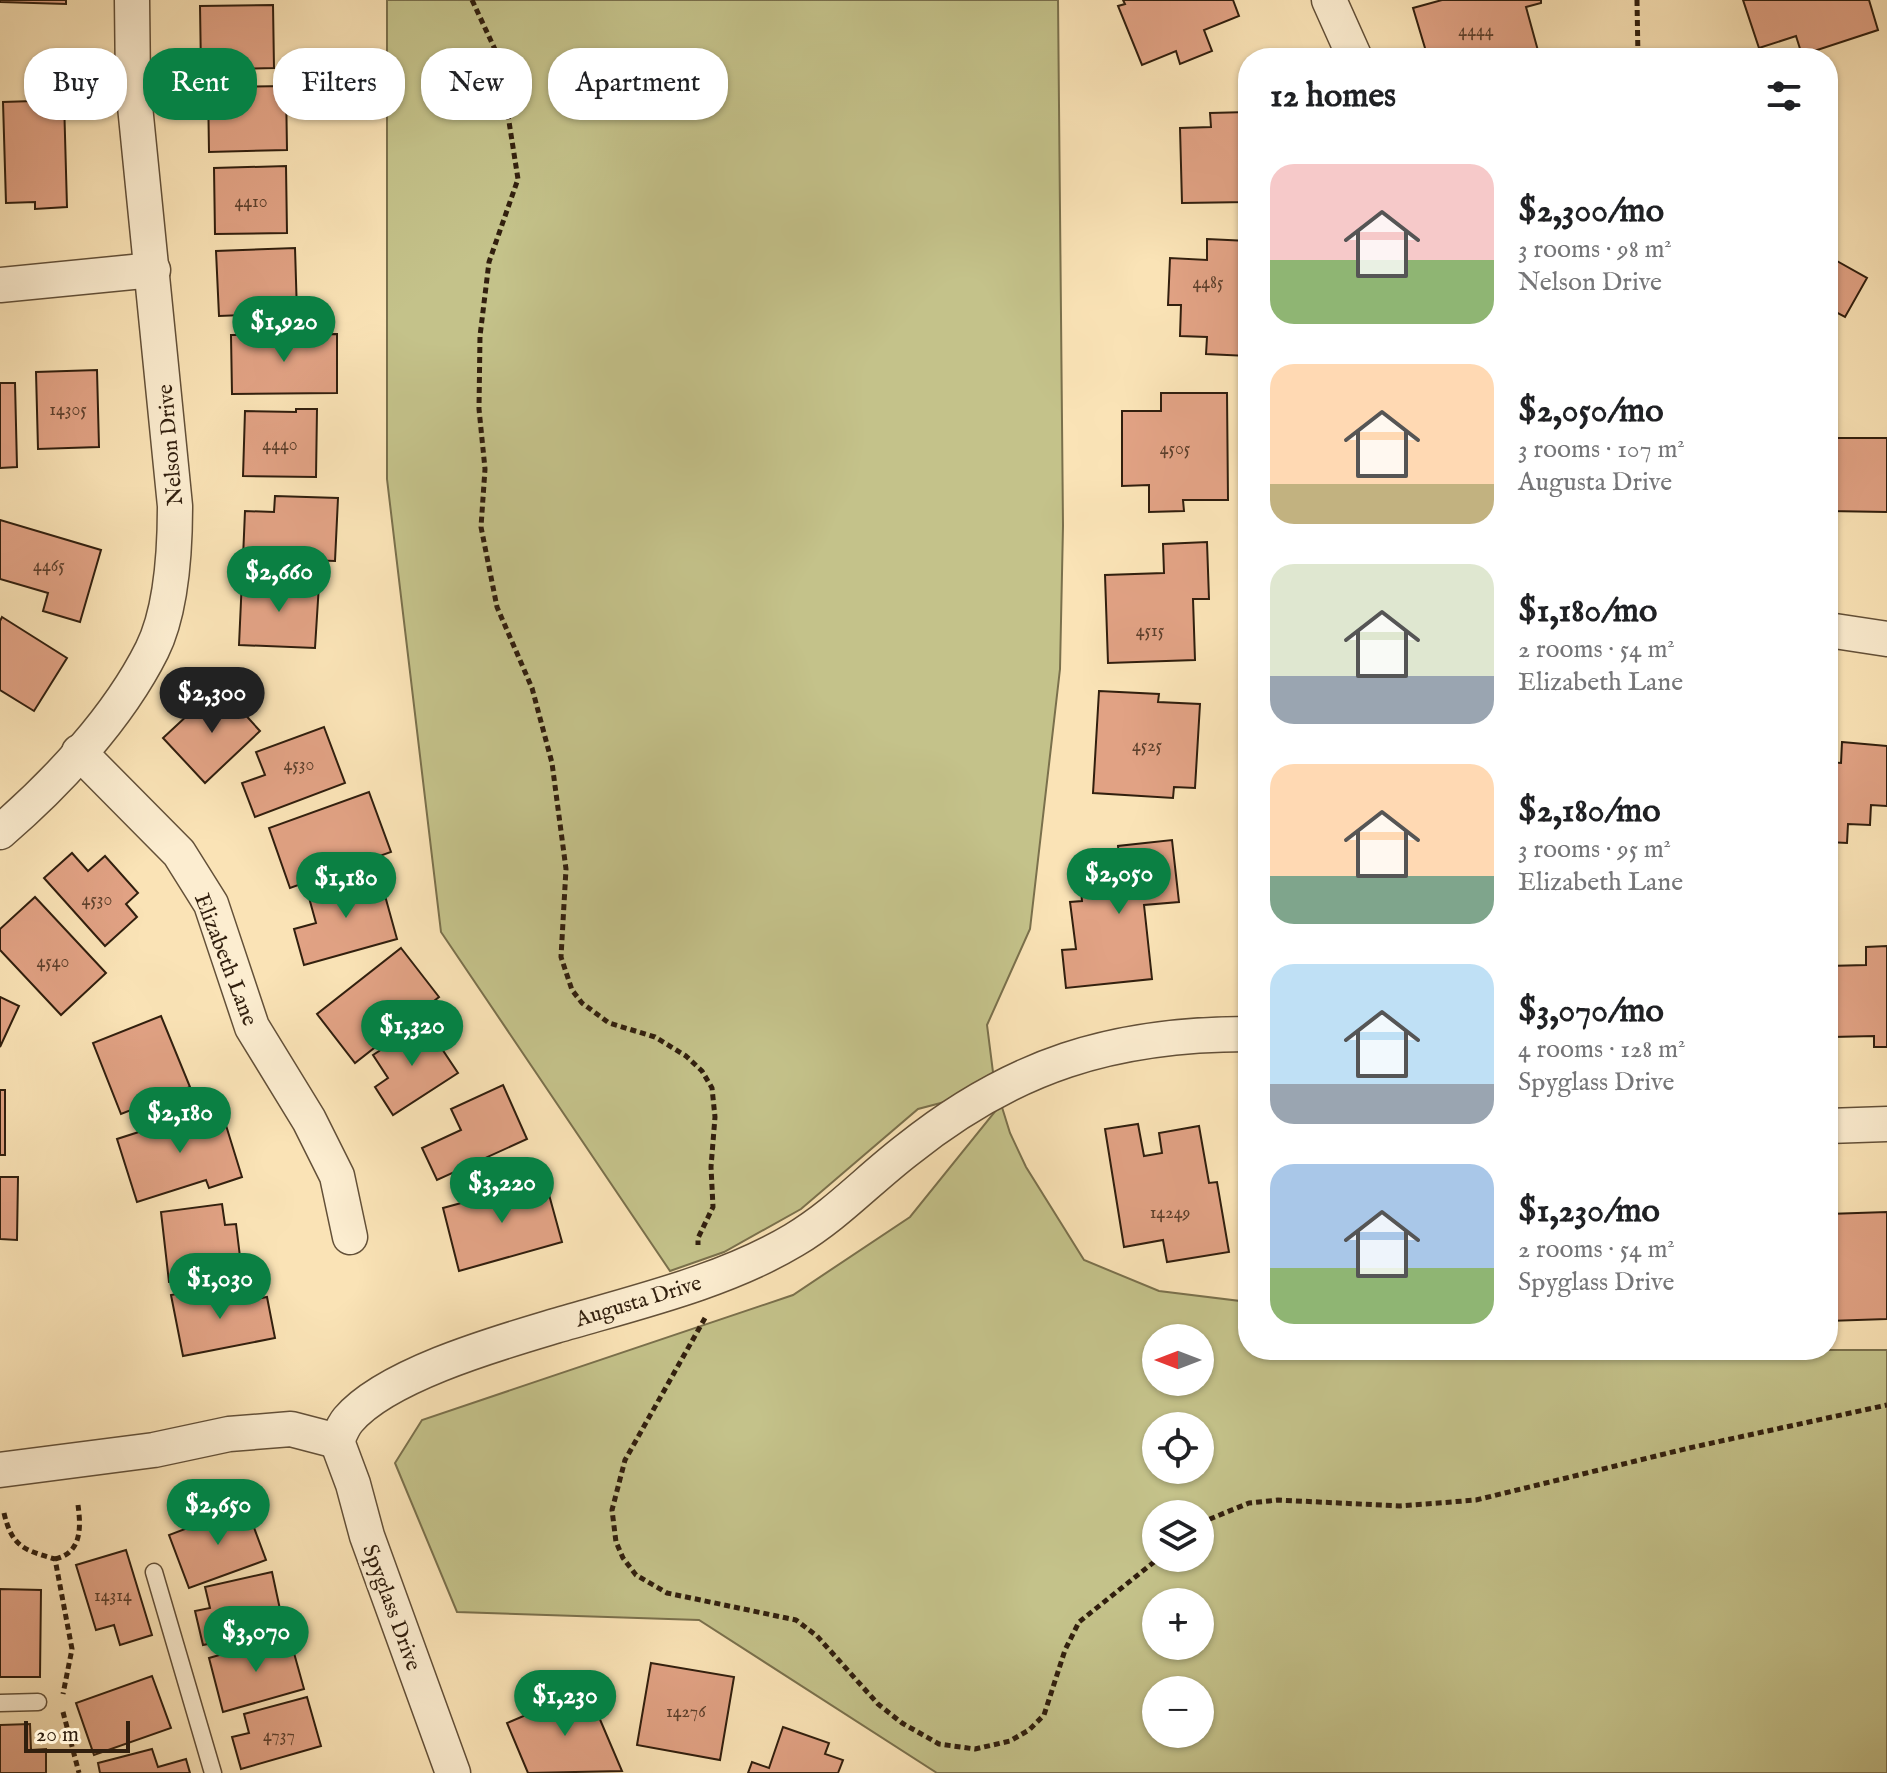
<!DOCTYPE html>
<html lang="en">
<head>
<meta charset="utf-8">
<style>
  body { margin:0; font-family:"IM FELL English",serif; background:#f6f6f6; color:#202124; height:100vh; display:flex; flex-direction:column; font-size:30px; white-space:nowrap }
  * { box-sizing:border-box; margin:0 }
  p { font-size:26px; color:#757577 }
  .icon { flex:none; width:44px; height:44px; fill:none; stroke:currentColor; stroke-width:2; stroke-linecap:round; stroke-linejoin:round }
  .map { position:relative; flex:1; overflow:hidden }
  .panel { position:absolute; left:1238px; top:48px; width:600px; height:1312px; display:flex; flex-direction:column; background:#fff; border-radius:32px; box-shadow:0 2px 6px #0004 }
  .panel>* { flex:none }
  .banner { position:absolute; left:24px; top:48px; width:760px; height:72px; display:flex; gap:16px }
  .needle { width:52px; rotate:270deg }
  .buttons { position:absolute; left:1142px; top:1324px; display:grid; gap:16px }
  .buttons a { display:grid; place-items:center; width:72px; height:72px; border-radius:50%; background:#fff; box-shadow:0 2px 6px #0004; font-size:40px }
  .scale { position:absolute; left:24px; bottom:20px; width:106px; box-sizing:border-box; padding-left:8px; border:4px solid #311f0e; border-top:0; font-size:22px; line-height:28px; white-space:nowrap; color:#311f0e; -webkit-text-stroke:6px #fcedd0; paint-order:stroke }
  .price { position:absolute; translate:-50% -68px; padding:0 18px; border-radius:28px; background:#0b8043; color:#fff; font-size:26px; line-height:52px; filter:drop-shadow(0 2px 4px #0008) }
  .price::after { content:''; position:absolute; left:50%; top:48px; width:24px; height:18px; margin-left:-12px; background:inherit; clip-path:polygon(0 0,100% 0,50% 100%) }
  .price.active { background:#222; color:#fff }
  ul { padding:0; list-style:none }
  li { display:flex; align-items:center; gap:24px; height:200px; padding:0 32px }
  li span { display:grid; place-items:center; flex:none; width:224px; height:160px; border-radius:24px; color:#555 }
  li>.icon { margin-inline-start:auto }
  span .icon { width:96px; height:96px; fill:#fffc; stroke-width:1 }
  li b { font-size:34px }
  h2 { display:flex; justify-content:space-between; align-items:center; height:96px; padding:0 32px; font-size:34px }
  .pill { padding:0 28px; border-radius:32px; background:#fff; box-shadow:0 2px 6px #0004; font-size:28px; line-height:72px }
  .pill.active { background:#0b8043; color:#fff }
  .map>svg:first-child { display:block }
  .green { fill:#c4c28a; stroke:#7a704c; stroke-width:2; fill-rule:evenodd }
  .building { fill:#e1a284; stroke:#311f0e; stroke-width:2 }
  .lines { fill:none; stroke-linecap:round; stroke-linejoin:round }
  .lane-casing { stroke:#635038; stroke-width:19 }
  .street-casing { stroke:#635038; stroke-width:37 }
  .path { stroke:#311f0e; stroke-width:5; stroke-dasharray:6 4; stroke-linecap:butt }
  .lane { stroke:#fcedd0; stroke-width:16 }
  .street { stroke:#fcedd0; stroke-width:34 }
  .labels { text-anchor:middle; stroke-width:6; stroke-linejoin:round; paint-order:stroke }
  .number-label { font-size:18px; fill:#5d402c }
  .street-label { font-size:22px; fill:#311f0e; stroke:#fcedd0 }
</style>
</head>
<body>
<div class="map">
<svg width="1887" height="1773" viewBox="0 0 1887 1773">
  <rect width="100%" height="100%" fill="#fae3b6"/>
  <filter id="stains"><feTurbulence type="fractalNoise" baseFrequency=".0025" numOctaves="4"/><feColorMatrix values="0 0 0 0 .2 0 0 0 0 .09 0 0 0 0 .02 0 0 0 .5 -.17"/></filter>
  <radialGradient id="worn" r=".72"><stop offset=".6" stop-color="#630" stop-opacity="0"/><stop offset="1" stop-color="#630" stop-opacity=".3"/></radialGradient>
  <!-- green -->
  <g class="green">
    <polygon points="387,0 1058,0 1063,526 1060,669 1030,929 987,1025 994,1080 956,1099 918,1109 801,1209 724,1252 670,1271 441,932 387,479"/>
    <path d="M1001,1104L1010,1133L1026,1167L1084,1260L1159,1291L1248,1302V1350H1887V1773H937L699,1620L457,1612L395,1463L422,1420L793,1295L910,1217ZM1156,1338H1200V1382H1156ZM1156,1426H1200V1470H1156ZM1156,1514H1200V1558H1156ZM1156,1602H1200V1646H1156ZM1156,1690H1200V1734H1156Z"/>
  </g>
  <!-- building -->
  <g class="building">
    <polygon points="0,0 66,0 66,4 0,2"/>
    <polygon points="1123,0 1233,0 1239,16 1204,30 1212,51 1180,64 1176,51 1142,65 1118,6 1125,4"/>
    <polygon points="1442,0 1541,0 1541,3 1526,7 1540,58 1452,58 1450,52 1428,58 1413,8"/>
    <polygon points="1743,0 1869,0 1878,30 1802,55 1796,36 1759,48"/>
    <polygon points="273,5 274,68 201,70 200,6"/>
    <polygon points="286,86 287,150 209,152 208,87"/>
    <polygon points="64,100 67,207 35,209 35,202 6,203 3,102"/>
    <polygon points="1248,112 1248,202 1182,203 1180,128 1211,127 1210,113"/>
    <polygon points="286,166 287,233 215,234 214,168"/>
    <polygon points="1207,239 1248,241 1248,356 1206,354 1207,337 1180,336 1181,305 1168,305 1170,258 1207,260"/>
    <polygon points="295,248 297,313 219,316 216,251"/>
    <polygon points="1828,256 1867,278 1845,317 1828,308"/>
    <polygon points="337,334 337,393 232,394 231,335"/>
    <polygon points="97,370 99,447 38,449 36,372"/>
    <polygon points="0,383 15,383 17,467 0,468"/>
    <polygon points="1161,393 1227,393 1228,500 1183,500 1184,511 1149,512 1149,485 1122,486 1122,411 1161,411"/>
    <polygon points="296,409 317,409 316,477 243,476 245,411 296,412"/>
    <polygon points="1828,438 1887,438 1887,512 1828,511"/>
    <polygon points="275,496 338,498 335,561 243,558 245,511 274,512"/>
    <polygon points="0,520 101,550 80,622 43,611 48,593 0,579"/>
    <polygon points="1207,542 1209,599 1193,599 1195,660 1108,663 1105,575 1164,573 1163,544"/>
    <polygon points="242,579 319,584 315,648 239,645"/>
    <polygon points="2,617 67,658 34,711 0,690 0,621"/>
    <polygon points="219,686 260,731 205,783 163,738"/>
    <polygon points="1099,691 1159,694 1158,702 1200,704 1195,788 1174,787 1173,798 1093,793"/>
    <polygon points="324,727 345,783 255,817 242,783 265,775 256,752"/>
    <polygon points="1842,742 1887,746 1887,806 1871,805 1870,825 1848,824 1847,843 1828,842 1828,762 1841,763"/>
    <polygon points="369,792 391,852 290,888 269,828"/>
    <polygon points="1172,840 1179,902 1144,905 1152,979 1066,988 1062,950 1076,949 1070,902 1082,901 1079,871 1120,867 1118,846"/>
    <polygon points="72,853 88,871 105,856 138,893 126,904 137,917 105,946 44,878"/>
    <polygon points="379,874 397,939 304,965 294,929 316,923 308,894"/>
    <polygon points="35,897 106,973 61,1015 0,950 0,929"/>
    <polygon points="1887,946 1887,1047 1874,1047 1874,1036 1832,1037 1832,1065 1828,1065 1828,966 1866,965 1866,947"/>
    <polygon points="401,948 439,997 355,1063 317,1014"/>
    <polygon points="0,997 19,1006 0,1047"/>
    <polygon points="161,1016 190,1087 121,1114 93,1043"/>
    <polygon points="424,1022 458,1073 393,1115 375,1087 388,1078 373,1055"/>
    <polygon points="503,1085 527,1139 437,1180 422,1148 461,1130 451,1109"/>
    <rect x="0" y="1090" width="5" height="65"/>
    <polygon points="220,1106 242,1177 209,1188 206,1180 137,1202 117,1139"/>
    <polygon points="1138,1124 1144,1156 1162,1153 1159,1133 1199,1126 1209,1183 1217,1182 1229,1252 1167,1262 1163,1240 1124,1247 1105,1129"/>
    <polygon points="0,1177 18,1177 17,1240 0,1239"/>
    <polygon points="545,1180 562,1242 459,1271 443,1208"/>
    <polygon points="222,1204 225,1225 236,1224 242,1273 169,1282 161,1212"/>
    <polygon points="1887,1212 1887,1319 1828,1321 1828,1214"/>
    <polygon points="226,1285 230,1304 267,1297 275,1338 183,1356 171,1295"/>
    <polygon points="246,1506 266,1560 189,1588 169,1535"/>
    <polygon points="126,1550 152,1635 120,1645 114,1625 96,1630 76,1565"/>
    <polygon points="272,1572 284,1628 203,1645 195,1611 210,1608 205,1587"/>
    <polygon points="0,1589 41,1590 40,1677 0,1677"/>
    <polygon points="289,1635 304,1689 223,1712 209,1658"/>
    <polygon points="651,1663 734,1677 720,1760 637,1745"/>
    <polygon points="152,1676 171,1728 94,1755 76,1703"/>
    <polygon points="587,1689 622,1771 528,1773 507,1723"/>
    <polygon points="307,1697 321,1746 241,1769 232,1737 249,1733 244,1714"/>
    <polygon points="30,1724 31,1750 46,1749 46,1773 0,1773 0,1725"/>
    <polygon points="783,1727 829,1743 825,1754 843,1760 838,1773 748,1773 752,1762 769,1768"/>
    <polygon points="152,1749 158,1767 186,1759 190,1773 100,1773 98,1763"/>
  </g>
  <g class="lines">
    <defs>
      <g id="lane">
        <polyline points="154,1572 213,1773"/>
        <polyline points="0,1703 38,1702"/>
      </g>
      <g id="street">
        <polyline points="1329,0 1355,58"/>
        <polyline points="0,285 153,270"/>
        <polyline points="1828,630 1887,639"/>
        <polyline points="79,752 179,853 211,904 252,1027 309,1120 337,1176 350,1237"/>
        <path d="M0,832C57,783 118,718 152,650C172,610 175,549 175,506L133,86L132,0"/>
        <polyline points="1828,1126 1887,1124"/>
        <path d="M337,1441C340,1434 343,1426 348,1420C386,1375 498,1343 555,1326C633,1303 724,1282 794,1240C836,1215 868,1180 907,1150C1013,1065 1113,1034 1248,1034"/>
        <polyline points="337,1441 353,1484 367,1536 453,1773"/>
        <polyline points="0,1470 154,1450 229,1434 291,1429 337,1441"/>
      </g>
    </defs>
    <!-- lane casing -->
    <use href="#lane" class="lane-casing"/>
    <!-- street casing -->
    <use href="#street" class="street-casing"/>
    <!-- path -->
    <g class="path">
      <polyline points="472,0 499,58 518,179 489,262 480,336 479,409 485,469 481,527 497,607 532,688 552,763 566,869 561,957 572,990 582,1003 609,1023 655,1037 686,1056 702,1071 712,1088 715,1117 711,1167 713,1207 698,1238 698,1245"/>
      <polyline points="1637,0 1638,58"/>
      <polyline points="705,1318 625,1460 612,1510 616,1542 623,1558 636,1575 667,1593 796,1620 817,1636 878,1704 902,1723 939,1744 975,1749 1010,1741 1029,1730 1044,1715 1065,1650 1079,1622 1159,1558"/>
      <path d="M4,1513C12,1547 24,1550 55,1559L72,1649L63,1694"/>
      <polyline points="1200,1523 1249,1503 1278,1500 1400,1506 1476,1500 1689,1448 1887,1405"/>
      <path d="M55,1559C82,1553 81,1527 78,1505"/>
      <polyline points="63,1712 79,1773"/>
    </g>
    <!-- lane -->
    <use href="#lane" class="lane"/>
    <!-- street -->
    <use href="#street" class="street"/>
  </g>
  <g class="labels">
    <!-- number labels -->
    <g class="number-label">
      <text x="1476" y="36">4444</text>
      <text x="251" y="207">4410</text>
      <text x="1208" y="288">4485</text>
      <text x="68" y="415">14305</text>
      <text x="280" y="450">4440</text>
      <text x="1175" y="454">4505</text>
      <text x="49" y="571">4465</text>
      <text x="1150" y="636">4515</text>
      <text x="1147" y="751">4525</text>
      <text x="299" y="770">4530</text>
      <text x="97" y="905">4530</text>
      <text x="53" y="967">4540</text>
      <text x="1170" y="1218">14249</text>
      <text x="113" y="1601">14314</text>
      <text x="686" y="1717">14276</text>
      <text x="279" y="1741">4737</text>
    </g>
    <!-- street labels -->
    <g class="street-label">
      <text transform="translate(169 445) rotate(-95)" y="8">Nelson Drive</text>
      <text transform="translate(227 959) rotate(69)" y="8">Elizabeth Lane</text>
      <text transform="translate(638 1300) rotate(-17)" y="8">Augusta Drive</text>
      <text transform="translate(393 1607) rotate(70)" y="8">Spyglass Drive</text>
    </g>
  </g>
  <rect width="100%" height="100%" filter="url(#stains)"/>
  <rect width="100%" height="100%" fill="url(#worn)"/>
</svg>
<div class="buttons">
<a><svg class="needle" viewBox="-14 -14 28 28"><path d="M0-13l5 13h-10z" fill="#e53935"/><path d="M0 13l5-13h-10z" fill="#757577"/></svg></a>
<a><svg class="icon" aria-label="locate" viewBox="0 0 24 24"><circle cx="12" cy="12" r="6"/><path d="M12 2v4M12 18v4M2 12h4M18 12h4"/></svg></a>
<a><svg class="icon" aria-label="layers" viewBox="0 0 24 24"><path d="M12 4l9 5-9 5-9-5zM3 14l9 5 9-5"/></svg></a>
<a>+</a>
<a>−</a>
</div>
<div class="scale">20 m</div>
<b class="price" style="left:284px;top:364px">$1,920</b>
<b class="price" style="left:279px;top:614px">$2,660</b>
<b class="price active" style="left:212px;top:735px">$2,300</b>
<b class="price" style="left:1119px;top:916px">$2,050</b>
<b class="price" style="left:346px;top:920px">$1,180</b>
<b class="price" style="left:412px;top:1068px">$1,320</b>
<b class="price" style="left:180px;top:1155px">$2,180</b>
<b class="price" style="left:502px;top:1225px">$3,220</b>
<b class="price" style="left:220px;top:1321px">$1,030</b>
<b class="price" style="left:218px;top:1547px">$2,650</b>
<b class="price" style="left:256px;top:1674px">$3,070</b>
<b class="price" style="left:565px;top:1738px">$1,230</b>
<div class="banner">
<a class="pill">Buy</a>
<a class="pill active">Rent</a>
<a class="pill">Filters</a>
<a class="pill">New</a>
<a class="pill">Apartment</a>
</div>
<section class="panel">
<h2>12 homes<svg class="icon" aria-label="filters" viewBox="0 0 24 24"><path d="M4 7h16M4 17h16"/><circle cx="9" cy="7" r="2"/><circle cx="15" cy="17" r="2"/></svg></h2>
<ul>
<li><span style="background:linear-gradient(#f6c9c9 60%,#8fb573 0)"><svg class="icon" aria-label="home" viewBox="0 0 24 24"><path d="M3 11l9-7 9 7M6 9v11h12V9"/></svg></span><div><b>$2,300/mo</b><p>3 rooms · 98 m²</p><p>Nelson Drive</p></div></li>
<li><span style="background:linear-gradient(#ffd9b3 75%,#c2b280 0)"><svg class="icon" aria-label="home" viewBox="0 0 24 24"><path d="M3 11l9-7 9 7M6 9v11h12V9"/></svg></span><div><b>$2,050/mo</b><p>3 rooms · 107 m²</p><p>Augusta Drive</p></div></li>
<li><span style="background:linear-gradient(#dfe7d0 70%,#9aa5b1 0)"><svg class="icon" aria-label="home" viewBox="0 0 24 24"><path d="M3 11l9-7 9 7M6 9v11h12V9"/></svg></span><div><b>$1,180/mo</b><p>2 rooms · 54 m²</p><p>Elizabeth Lane</p></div></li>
<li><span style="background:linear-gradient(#ffd9b3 70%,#7fa58c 0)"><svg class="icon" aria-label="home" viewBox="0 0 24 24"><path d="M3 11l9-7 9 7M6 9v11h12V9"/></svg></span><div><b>$2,180/mo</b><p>3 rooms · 95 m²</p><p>Elizabeth Lane</p></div></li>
<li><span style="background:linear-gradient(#bfe0f5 75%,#9aa5b1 0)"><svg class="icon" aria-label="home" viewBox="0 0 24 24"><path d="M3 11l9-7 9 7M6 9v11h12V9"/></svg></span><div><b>$3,070/mo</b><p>4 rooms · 128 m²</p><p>Spyglass Drive</p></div></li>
<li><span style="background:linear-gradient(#a9c7e8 65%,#8fb573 0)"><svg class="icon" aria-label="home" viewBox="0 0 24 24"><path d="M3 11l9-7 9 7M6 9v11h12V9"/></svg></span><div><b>$1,230/mo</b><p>2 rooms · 54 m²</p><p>Spyglass Drive</p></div></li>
</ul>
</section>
</div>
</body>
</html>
